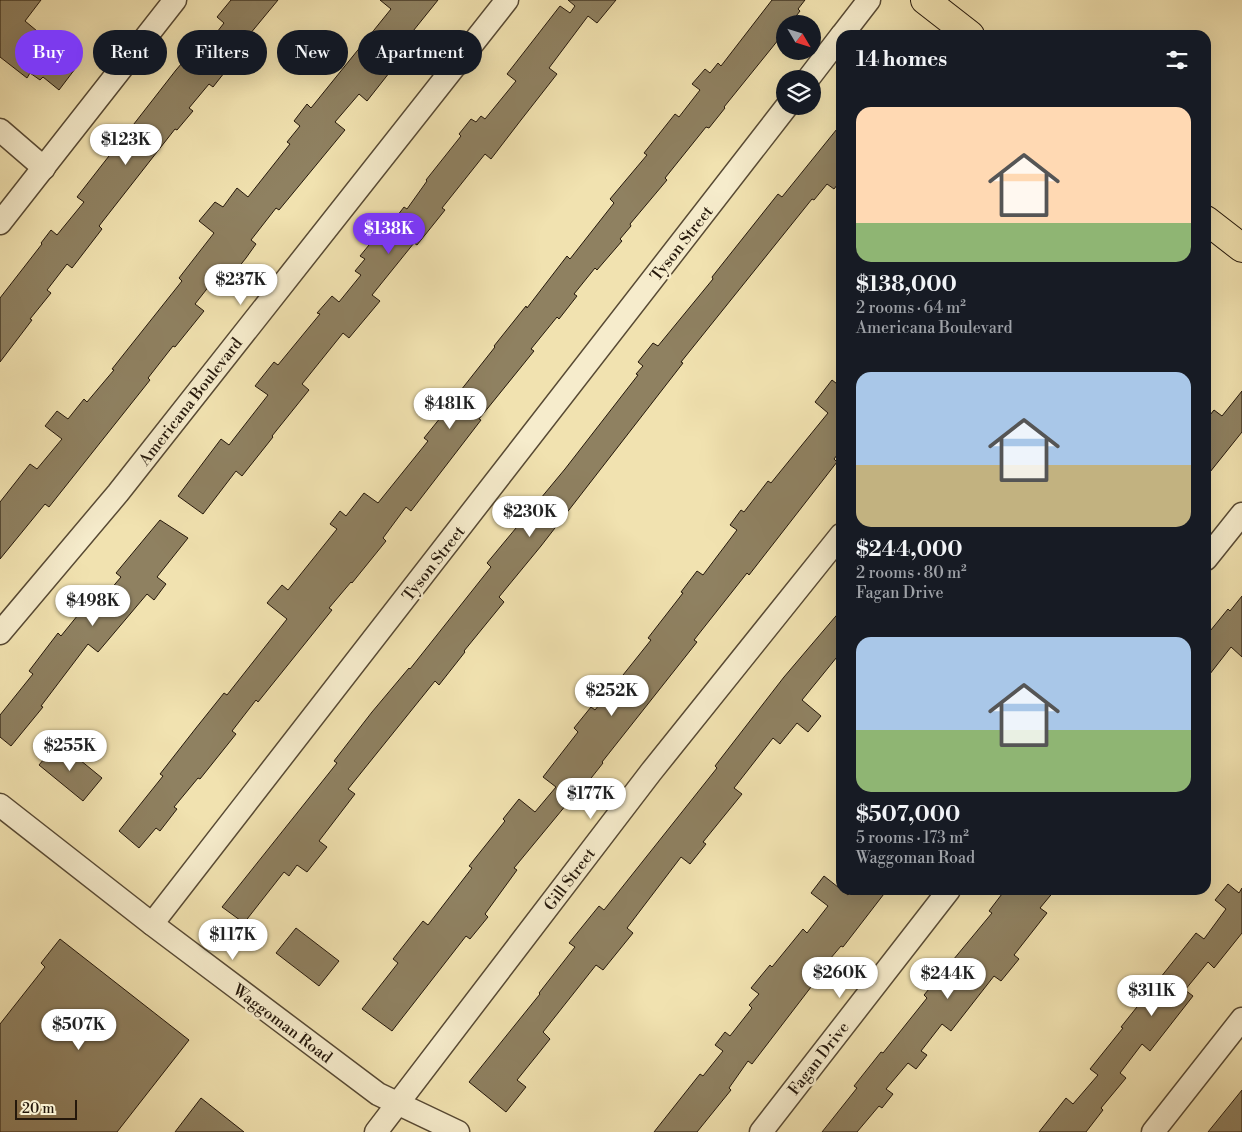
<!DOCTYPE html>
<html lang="en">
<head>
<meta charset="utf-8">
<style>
  body { margin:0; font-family:"Libre Bodoni",serif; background:#20242c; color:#f1f3f6; height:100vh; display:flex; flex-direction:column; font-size:19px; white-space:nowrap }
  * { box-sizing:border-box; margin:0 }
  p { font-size:16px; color:#9ea1a6 }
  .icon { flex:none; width:28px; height:28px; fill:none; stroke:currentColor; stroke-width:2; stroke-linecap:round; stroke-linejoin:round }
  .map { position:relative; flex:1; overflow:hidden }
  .sheet { position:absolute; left:836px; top:30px; width:375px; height:865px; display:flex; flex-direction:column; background:#171b24; border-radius:15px; box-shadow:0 5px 20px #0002 }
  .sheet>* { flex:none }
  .guide { position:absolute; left:15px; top:30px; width:475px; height:45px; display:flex; gap:10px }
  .needle { width:32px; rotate:128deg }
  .buttons { position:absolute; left:776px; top:15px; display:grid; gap:10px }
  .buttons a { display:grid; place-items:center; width:45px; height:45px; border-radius:50%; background:#171b24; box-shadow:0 5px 20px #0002; font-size:25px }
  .scale { position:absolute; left:15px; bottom:12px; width:62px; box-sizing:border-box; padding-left:5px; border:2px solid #25180b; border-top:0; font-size:14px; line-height:18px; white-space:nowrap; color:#25180b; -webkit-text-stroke:4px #f6eccc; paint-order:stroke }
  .price { position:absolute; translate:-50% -42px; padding:0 11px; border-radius:18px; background:#fff; color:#222; font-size:16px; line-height:32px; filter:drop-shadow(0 1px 2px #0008) }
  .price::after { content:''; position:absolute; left:50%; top:30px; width:15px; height:11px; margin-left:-8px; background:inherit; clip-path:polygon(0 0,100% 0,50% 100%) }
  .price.active { background:#7c3aed; color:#fff }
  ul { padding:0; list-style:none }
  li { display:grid; align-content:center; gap:10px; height:265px; padding:0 20px }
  li span { display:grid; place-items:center; height:155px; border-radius:15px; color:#555 }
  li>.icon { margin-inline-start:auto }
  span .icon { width:90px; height:90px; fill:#fffc; stroke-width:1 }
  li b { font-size:21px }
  h2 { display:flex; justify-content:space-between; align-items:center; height:60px; padding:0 20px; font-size:21px }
  .pill { padding:0 18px; border-radius:22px; background:#171b24; box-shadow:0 5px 20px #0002; font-size:18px; line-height:45px }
  .pill.active { background:#7c3aed; color:#fff }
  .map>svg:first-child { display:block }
  .building { fill:#8f8161; stroke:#25180b }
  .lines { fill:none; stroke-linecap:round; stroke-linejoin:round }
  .minor-casing { stroke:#584a34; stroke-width:25 }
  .major-casing { stroke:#25180b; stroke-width:30 }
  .minor { stroke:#f6eccc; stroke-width:22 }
  .major { stroke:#f1e2b0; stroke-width:28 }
  .labels { text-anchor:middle; stroke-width:5; stroke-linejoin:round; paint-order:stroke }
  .street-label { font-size:16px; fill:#25180b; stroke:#f6eccc }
</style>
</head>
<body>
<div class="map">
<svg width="1242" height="1132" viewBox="0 0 1242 1132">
  <rect width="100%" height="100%" fill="#f1e2b0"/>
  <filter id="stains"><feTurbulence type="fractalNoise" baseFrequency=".004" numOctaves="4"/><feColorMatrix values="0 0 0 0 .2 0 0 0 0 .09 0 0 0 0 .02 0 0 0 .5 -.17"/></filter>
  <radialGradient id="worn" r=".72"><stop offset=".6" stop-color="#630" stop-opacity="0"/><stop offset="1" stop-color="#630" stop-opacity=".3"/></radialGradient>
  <!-- building -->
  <g class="building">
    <polygon points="0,0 41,0 25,21 78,65 59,90 43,77 40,80 30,73 27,78 0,57"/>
    <polygon points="231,0 278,0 240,46 243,49 213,87 209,84 189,108 193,111 177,130 175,129 99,226 102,229 72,268 67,264 47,290 51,293 30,319 32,320 0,362 0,298 42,244 41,243 51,230 57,235 84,202 77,197 176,70 194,49 200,54 224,23 217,17"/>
    <polygon points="380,0 438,0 397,51 398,52 392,60 397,63 367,101 359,94 335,122 345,130 279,210 276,208 251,240 256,244 246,258 226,283 217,276 195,304 204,311 175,347 173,346 148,378 150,380 49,507 45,504 0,559 0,502 30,464 37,469 62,439 45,426 57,411 68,419 84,399 87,402 114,370 112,369 182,281 179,278 214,233 199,221 215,202 223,207 237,188 248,197 290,144 287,142 300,126 294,121 307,104 311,108 391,9"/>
    <polygon points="568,0 616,0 597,23 588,16 549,68 557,74 521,120 491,159 485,154 442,208 445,210 417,245 414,243 372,295 380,301 349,338 343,333 302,384 309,390 272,436 273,437 242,476 236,471 203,514 178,496 221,439 229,445 268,395 255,386 274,362 278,365 320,314 317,313 332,296 339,302 361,275 355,271 365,259 360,256 378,234 381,237 404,207 407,209 427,181 426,180 461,136 459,134 471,119 476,122 481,116 485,119 516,81 507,74 560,6 570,13 575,6"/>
    <polygon points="772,0 805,0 798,9 800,11 790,24 785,24 785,30 783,34 724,107 725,108 709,128 706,127 665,178 667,180 630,224 631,226 620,239 622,241 597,270 595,268 574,294 577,296 559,319 557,317 531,349 534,351 479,419 481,420 411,511 406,507 383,538 386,541 352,583 351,582 329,608 332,610 258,702 256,700 232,731 236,734 200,779 198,778 174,807 177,809 160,831 156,828 139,848 119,831 163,776 160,774 196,728 224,693 227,695 287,619 267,603 282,585 288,590 337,529 330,524 340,511 346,516 364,493 378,503 428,441 424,438 462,391 461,390 495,347 494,346 526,306 527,308 567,256 570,259 614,203 610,199 647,155 644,153 675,114 679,117 700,90 692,84 705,69 710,73 718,63 721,66"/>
    <polygon points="841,124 841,180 834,189 827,184 814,200 812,199 681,362 683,363 541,546 499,597 504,602 464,651 465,652 439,685 435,681 348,789 355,794 319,841 327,847 307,872 297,865 289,876 284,872 244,923 222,907 337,763 334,761 372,712 409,668 410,669 491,567 487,563 565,469 638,375 636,374 643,366 638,362 653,343 658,346 713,279 712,277 778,194 782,197"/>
    <polygon points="832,380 841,387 841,450 834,459 837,462 749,575 747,573 694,640 697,642 602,762 603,763 573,801 571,799 514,868 517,870 485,914 488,917 470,939 466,936 392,1031 362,1009 398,963 393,959 423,921 428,925 472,868 469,866 505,821 503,819 519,799 535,812 556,787 543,777 578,732 574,728 591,707 595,710 651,640 648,638 683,593 681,592 697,571 703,575 737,530 730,525 741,510 744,512 768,481 771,483 828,413 815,402"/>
    <polygon points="1242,391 1242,432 1206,477 1206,420 1214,410 1222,416"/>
    <polygon points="160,520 188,538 157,577 166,584 154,600 147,594 98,652 88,644 41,706 43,707 11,746 0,737 0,715 33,674 29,671 58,633 61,636 82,610 89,615 121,577 116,573"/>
    <polygon points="1242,596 1242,657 1231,647 1206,679 1206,636 1228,609 1230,611"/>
    <polygon points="841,610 841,652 802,700 821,716 808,732 797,723 780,744 773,738 734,788 742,794 703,842 706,844 690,864 681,857 627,928 633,933 603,970 596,965 543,1032 550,1039 517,1080 526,1087 506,1112 469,1082 540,994 539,993 575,947 569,943 599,906 604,910 717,768 715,766 784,677"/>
    <polygon points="58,742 102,778 83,801 39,765"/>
    <polygon points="824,876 848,895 852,890 887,890 843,947 841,946 819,972 821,974 752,1064 748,1061 729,1088 731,1090 697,1132 654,1132 700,1074 703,1076 723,1051 715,1045 725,1032 730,1036 752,1008 749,1005 759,994 751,988 770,965 772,967 803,929 807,933 828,906 811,893"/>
    <polygon points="1228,884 1239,893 1242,888 1242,933 1214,968 1208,962 1185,990 1193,996 1150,1051 1142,1044 1120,1073 1126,1078 1101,1108 1103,1110 1086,1132 1039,1132 1066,1098 1073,1104 1098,1075 1090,1069 1123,1028 1121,1027 1196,933 1204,939 1226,909 1215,900"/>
    <polygon points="1005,890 1055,890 1040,908 1047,913 1014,955 1019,959 1001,981 994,976 951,1031 942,1024 921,1051 927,1055 916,1069 908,1063 886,1089 893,1094 882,1108 879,1106 857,1132 822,1132 857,1088 854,1086 881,1052 883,1053 927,998 924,995 992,913 989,911"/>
    <polygon points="296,928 339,961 319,986 276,953"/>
    <polygon points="60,939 189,1040 117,1132 0,1132 0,1024 45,967 41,963"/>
    <polygon points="1242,1090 1242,1132 1208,1132"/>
    <polygon points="201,1098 244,1132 175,1132"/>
  </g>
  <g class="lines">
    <defs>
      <g id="minor">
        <polyline points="842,35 869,0"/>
        <polyline points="808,79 841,36"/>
        <polyline points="0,130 44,168"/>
        <polyline points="0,223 175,0"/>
        <polyline points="1206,559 1242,514"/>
        <polyline points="0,633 118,493 507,0"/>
        <polyline points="0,805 152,924 378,1094 458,1132"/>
        <polyline points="152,924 787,106"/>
        <polyline points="376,1132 651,772 841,535"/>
        <polyline points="761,1132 949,890"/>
        <polyline points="1153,1132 1242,1019"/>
      </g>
      <g id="major">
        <polyline points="925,0 970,35"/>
        <polyline points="1206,220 1242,248"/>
      </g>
    </defs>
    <!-- minor casing -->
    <use href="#minor" class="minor-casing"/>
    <!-- major casing -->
    <use href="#major" class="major-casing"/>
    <!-- minor -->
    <use href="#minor" class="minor"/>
    <!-- major -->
    <use href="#major" class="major"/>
  </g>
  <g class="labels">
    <!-- street labels -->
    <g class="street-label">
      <text transform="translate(681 243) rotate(-52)" y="6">Tyson Street</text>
      <text transform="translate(190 401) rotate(-52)" y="6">Americana Boulevard</text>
      <text transform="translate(433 563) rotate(-52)" y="6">Tyson Street</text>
      <text transform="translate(569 879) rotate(-53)" y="6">Gill Street</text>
      <text transform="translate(283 1023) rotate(37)" y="6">Waggoman Road</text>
      <text transform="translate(818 1058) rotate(-52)" y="6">Fagan Drive</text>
    </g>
  </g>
  <rect width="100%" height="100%" filter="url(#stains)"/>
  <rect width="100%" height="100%" fill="url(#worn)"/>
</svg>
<div class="buttons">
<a><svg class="needle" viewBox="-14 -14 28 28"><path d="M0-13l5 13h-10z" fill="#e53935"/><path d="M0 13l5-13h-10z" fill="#9ea1a6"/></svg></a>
<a><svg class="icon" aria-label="layers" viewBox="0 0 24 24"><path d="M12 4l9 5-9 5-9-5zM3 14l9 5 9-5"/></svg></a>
</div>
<div class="scale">20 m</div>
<b class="price" style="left:126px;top:166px">$123K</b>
<b class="price active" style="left:389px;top:255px">$138K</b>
<b class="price" style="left:241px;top:306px">$237K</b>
<b class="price" style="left:450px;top:430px">$481K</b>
<b class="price" style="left:530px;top:538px">$230K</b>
<b class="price" style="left:93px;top:627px">$498K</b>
<b class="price" style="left:612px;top:717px">$252K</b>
<b class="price" style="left:70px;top:772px">$255K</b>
<b class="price" style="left:591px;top:820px">$177K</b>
<b class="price" style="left:233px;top:961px">$117K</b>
<b class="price" style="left:840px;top:999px">$260K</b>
<b class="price" style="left:948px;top:1000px">$244K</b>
<b class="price" style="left:1152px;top:1017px">$311K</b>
<b class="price" style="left:79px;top:1051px">$507K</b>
<div class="guide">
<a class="pill active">Buy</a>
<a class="pill">Rent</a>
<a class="pill">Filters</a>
<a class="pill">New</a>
<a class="pill">Apartment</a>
</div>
<section class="sheet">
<h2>14 homes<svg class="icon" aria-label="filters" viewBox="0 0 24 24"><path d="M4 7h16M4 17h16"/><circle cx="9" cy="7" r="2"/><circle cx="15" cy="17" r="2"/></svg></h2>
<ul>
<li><span style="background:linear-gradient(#ffd9b3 75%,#8fb573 0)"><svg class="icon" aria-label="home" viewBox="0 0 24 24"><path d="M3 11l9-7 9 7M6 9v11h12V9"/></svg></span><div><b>$138,000</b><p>2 rooms · 64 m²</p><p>Americana Boulevard</p></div></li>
<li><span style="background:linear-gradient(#a9c7e8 60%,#c2b280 0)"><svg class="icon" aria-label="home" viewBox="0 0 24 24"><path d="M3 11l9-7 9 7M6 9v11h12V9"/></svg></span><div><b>$244,000</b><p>2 rooms · 80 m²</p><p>Fagan Drive</p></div></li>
<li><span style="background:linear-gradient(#a9c7e8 60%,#8fb573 0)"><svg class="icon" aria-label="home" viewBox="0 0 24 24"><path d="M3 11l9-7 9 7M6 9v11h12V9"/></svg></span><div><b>$507,000</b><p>5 rooms · 173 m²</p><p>Waggoman Road</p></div></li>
</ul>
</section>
</div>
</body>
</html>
